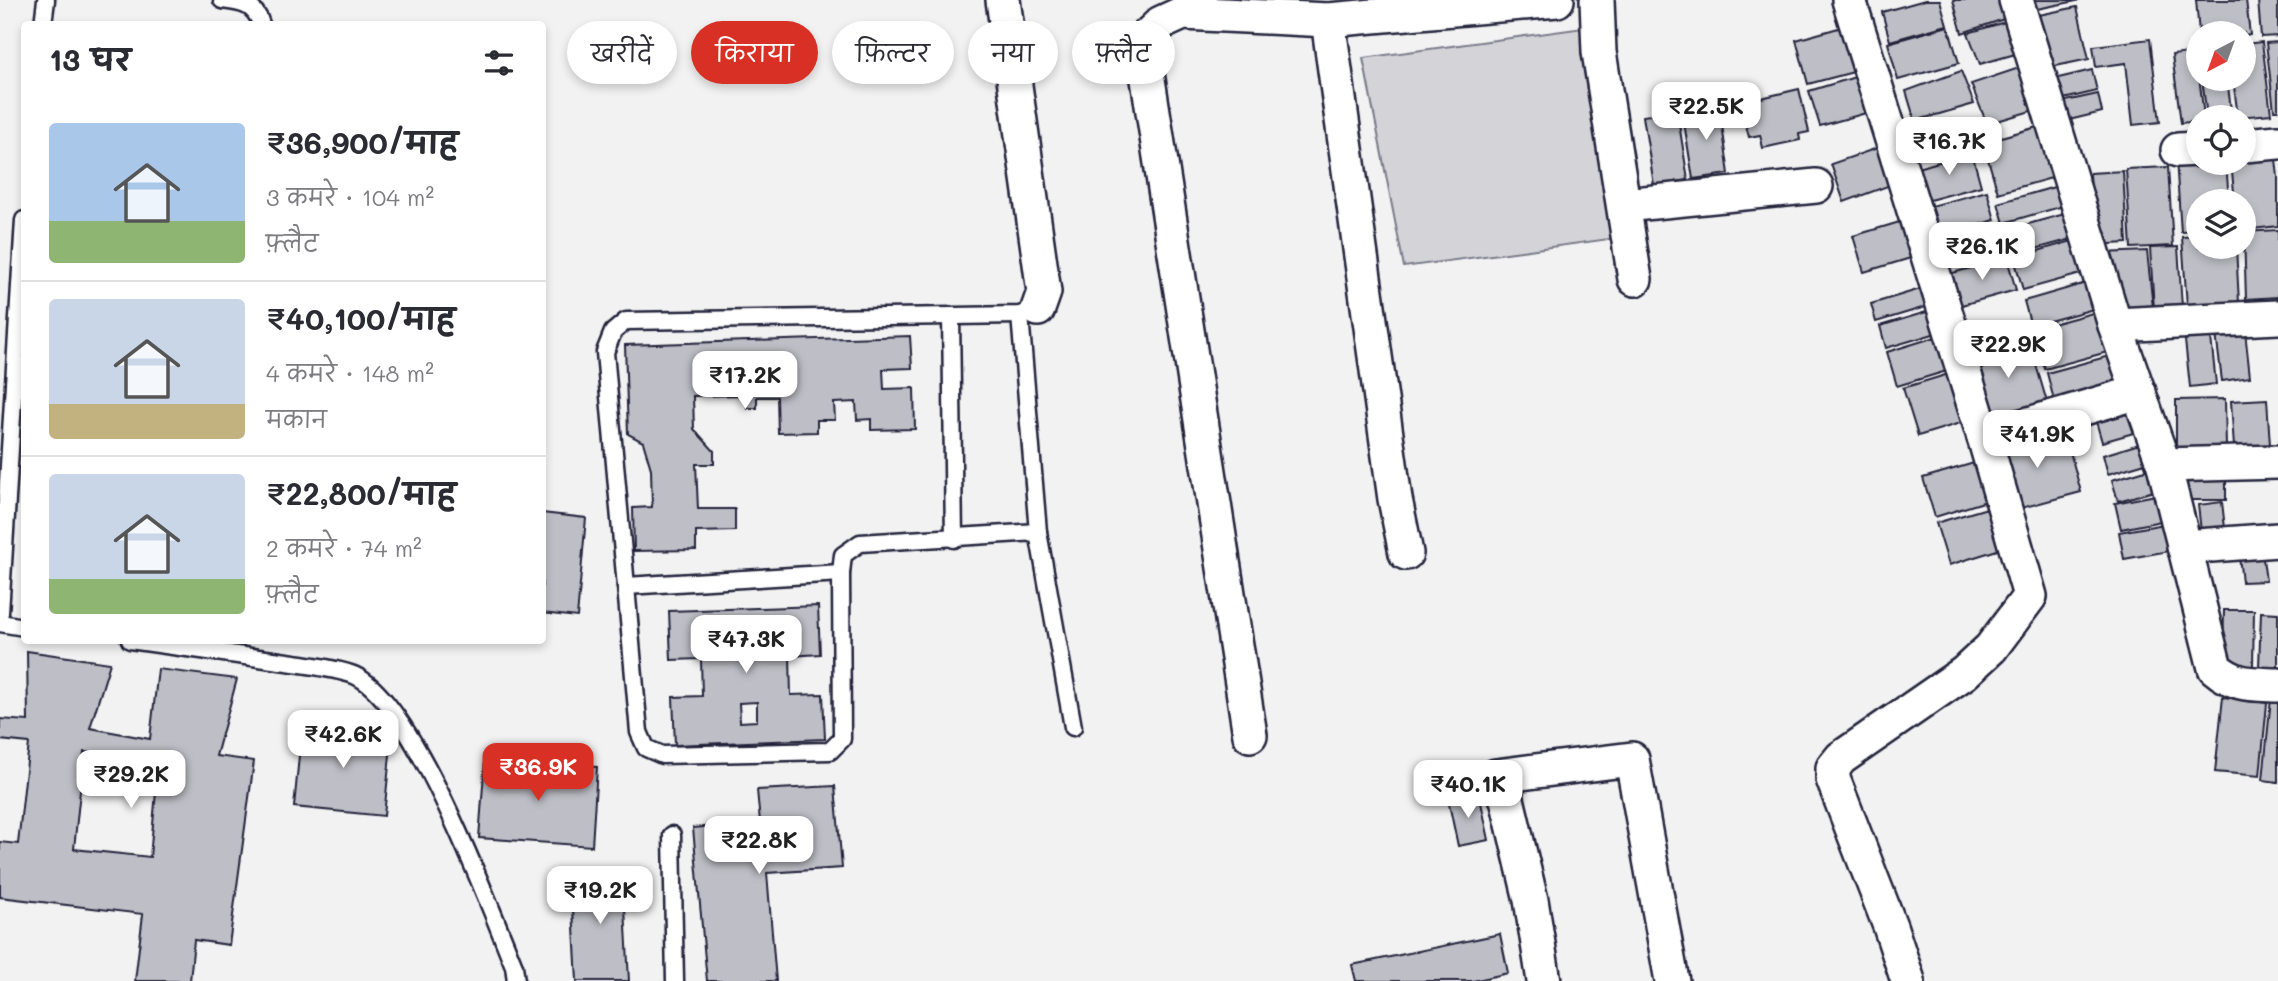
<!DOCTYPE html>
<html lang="hi">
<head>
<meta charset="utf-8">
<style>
  body { margin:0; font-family:Mali,"Playpen Sans Deva",sans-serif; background:#f2f2f3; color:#2b2b33; height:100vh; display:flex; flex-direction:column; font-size:26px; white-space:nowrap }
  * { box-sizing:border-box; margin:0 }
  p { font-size:23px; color:#7c7c81 }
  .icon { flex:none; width:38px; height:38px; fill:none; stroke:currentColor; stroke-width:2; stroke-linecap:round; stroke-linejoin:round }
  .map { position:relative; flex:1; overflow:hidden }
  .drawer { position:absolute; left:21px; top:21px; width:525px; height:623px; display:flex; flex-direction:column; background:#fff; border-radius:7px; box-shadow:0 4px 10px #0003 }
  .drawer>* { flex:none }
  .banner { position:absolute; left:567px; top:21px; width:665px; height:63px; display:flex; gap:14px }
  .needle { width:46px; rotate:221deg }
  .controls { position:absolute; left:2186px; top:21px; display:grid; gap:14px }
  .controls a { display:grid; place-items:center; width:70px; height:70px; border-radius:50%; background:#fff; box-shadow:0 4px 10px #0003; font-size:35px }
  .price { position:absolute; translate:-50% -60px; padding:0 16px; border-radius:14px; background:#fff; color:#222; font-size:23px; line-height:46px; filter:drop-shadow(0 2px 4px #0008) }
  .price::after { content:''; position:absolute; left:50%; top:42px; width:21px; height:16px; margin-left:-10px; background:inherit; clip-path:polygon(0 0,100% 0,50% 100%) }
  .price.on { background:#d93025; color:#fff }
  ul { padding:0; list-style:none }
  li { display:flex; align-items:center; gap:21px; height:175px; padding:0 28px }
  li+li { border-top:2px solid #e1e1e2 }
  li span { display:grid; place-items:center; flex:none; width:196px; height:140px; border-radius:7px; color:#555 }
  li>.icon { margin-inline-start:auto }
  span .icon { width:84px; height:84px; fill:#fffc; stroke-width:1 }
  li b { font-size:30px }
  h2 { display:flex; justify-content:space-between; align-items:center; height:84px; padding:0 28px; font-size:30px }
  .tag { padding:0 24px; border-radius:32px; background:#fff; box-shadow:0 4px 10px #0003; font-size:24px; line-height:63px }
  .tag.on { background:#d93025; color:#fff }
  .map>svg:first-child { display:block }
  .green { fill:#d3d3d8; stroke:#7a7a8a; stroke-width:2 }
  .building { fill:#bebec6; stroke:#22223b; stroke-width:2; fill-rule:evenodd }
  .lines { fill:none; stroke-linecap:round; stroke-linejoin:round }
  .service-casing { stroke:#22223b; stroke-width:21 }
  .minor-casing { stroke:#22223b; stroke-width:38 }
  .service { stroke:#fff; stroke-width:16 }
  .minor { stroke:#fff; stroke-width:33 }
</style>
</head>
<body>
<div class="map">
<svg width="2278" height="981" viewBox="0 0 2278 981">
  <rect width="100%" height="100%" fill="#f2f2f3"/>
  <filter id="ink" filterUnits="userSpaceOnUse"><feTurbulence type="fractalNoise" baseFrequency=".0143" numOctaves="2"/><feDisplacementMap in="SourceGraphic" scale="14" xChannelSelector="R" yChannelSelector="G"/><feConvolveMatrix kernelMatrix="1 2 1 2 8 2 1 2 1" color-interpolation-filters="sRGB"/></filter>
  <g filter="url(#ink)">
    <!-- green -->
    <polygon class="green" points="1583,28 1624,237 1404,267 1363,58"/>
    <!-- building -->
    <g class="building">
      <polygon points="1925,0 1940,0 1947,25 1890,41 1882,12"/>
      <polygon points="1953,0 2011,0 2016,15 1962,33"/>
      <polygon points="2030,0 2081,0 2032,10"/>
      <polygon points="2196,0 2246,0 2250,35 2244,36 2244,33 2199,33"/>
      <polygon points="2258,0 2278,0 2278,36 2261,37"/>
      <polygon points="2077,7 2089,59 2051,67 2039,15"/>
      <polygon points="2015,19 2026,51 1980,64 1968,33"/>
      <polygon points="1849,25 1861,70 1808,84 1796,40"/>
      <polygon points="1948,26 1959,63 1898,80 1888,43"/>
      <polygon points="2150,39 2160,122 2133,125 2126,63 2096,67 2093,46"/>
      <polygon points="2262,42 2271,114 2238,117 2233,79 2244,79 2244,44"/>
      <polygon points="2278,42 2278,110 2274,110 2266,43"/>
      <polygon points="2196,52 2204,117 2198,117 2198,121 2181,123 2172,55"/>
      <polygon points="2028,65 2041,108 1987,124 1971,84"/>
      <polygon points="2092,70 2097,91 2055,101 2050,80"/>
      <polygon points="1961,71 1974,104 1915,121 1906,91"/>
      <polygon points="1862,75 1873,111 1820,126 1809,91"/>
      <polygon points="2202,79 2227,79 2232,117 2207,117"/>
      <polygon points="1799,89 1809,132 1799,134 1800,140 1763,148 1760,135 1749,137 1740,103"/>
      <polygon points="2098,94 2102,112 2061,122 2057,103"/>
      <polygon points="1719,104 1729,174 1693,179 1682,110"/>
      <polygon points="1677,111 1688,180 1654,185 1643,116"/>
      <polygon points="2048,124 2062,175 1998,193 1983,142"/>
      <polygon points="1883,146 1896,183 1844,202 1831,164"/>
      <polygon points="2275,150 2278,177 2278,226 2244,230 2244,201 2235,201 2231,163 2244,163 2244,154"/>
      <polygon points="1972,153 1981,186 1926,201 1917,168"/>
      <polygon points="2176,159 2198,163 2226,163 2229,201 2198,201 2198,231 2181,232"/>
      <polygon points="2168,167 2173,246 2131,248 2126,169"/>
      <polygon points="2123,171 2127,243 2094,245 2090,173"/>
      <polygon points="2065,184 2070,204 2004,223 1998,203"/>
      <polygon points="1987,191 1995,220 1941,236 1932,206"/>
      <polygon points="2072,212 2079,237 2017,254 2010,229"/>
      <polygon points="1903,221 1914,257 1864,272 1853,236"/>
      <polygon points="2278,230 2278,297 2246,299 2244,232"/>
      <polygon points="2198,236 2198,247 2236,247 2239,303 2187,306 2182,237"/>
      <polygon points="2079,239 2088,272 2023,290 2014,258"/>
      <polygon points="2178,247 2182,307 2154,309 2150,248"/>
      <polygon points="2147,251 2153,308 2126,310 2103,253"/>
      <polygon points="2007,258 2016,290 1958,306 1949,274"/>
      <polygon points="2093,281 2101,307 2031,326 2024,301"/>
      <polygon points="1927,287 1932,305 1876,322 1871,304"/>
      <polygon points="1933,310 1940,332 1886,348 1880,326"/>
      <polygon points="2100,311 2111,351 2045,369 2034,329"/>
      <polygon points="2210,328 2216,384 2190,387 2184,331"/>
      <polygon points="2245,331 2250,377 2222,381 2216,334"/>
      <polygon points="2027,334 2049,409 1989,426 1968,351"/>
      <polygon points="910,336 912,368 883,369 884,389 914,388 915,429 871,430 871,419 857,420 856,402 834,403 835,420 817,420 817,432 778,433 777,397 757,397 757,408 747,408 746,395 693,396 694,429 714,451 714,464 696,464 698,509 735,509 735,531 696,532 696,550 634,551 633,508 652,507 651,469 643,442 628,434 625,345"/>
      <polygon points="1939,336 1950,370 1897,386 1887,352"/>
      <polygon points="2113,355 2122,385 2055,404 2047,373"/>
      <polygon points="1952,373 1967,421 1918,436 1903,388"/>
      <polygon points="2225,399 2226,448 2176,449 2176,400"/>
      <polygon points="2267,399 2270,445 2234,447 2231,401"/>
      <polygon points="2137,406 2144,430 2102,442 2095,418"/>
      <polygon points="2064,429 2081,492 2010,511 1993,449"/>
      <polygon points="2146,442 2152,461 2108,474 2103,455"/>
      <polygon points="1981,461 1993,499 1935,517 1923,478"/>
      <polygon points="2159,466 2165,488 2118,501 2112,480"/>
      <rect x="2185" y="468" width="41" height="32"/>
      <polygon points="2166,493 2171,519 2121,529 2115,503"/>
      <polygon points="2222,502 2226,537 2202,540 2198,505"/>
      <polygon points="1994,506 2007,547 1949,565 1936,523"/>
      <polygon points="542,513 586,518 577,617 542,613"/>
      <polygon points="2176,522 2180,549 2124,559 2119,532"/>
      <polygon points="2261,544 2266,581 2242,582 2238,548"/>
      <path d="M818,606L820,654L790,656L791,695L823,694L825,739L675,745L673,697L702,696L701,659L671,660L669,611ZM738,629H753L754,647L739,648ZM757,702V721L740,722L739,703Z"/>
      <polygon points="2224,610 2254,610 2253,666 2223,665"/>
      <polygon points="2261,612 2278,613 2278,667 2259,667"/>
      <path d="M27,651L110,663L90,728L150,739L158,669L237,679L216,756L254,761L229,945L194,940L190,981H135L143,914L0,897V842L18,844L29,743L0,740V719L28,721ZM84,752L159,759L150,857L74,849Z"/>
      <polygon points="2272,688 2278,689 2278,782 2263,780"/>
      <polygon points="2223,697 2267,703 2260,776 2215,772"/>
      <polygon points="302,725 392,734 384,816 294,807"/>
      <polygon points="485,759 597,767 592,846 479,838"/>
      <polygon points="835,786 842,868 767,873 776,981 707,981 693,828 760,822 757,790"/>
      <polygon points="1479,793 1489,840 1458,846 1448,799"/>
      <polygon points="623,871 629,981 577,981 571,873"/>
      <polygon points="1500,934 1508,973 1473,981 1356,981 1352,965"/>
    </g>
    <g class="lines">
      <defs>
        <g id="service">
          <path d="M222,0C241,2 255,4 261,24"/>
          <polyline points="43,24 46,0"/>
          <polyline points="1038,309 1020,315 626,321 613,332 605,352 639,732 646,748 662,755 830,751 842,739 841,573 843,555 860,543 1038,532 1073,727"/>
          <polyline points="1020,315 1038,532"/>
          <polyline points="951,316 954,539"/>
          <polyline points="626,586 841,573"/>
          <polyline points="0,613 24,220"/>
          <polyline points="0,623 24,627"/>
          <path d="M130,640C178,647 225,653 273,660C298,664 326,666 351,674C411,693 489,905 514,966L516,981"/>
          <polyline points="672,835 675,981"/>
        </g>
        <g id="minor">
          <polyline points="1003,0 1044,292 1038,309"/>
          <polyline points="1597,0 1599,52 1635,279"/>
          <polyline points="1849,0 1984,437 2030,596 1991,648 1964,673 1841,758 1833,768 1833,779 1890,926 1908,981"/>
          <path d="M2016,0L2115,325L2164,465L2215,668C2236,686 2251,684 2278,685"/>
          <polyline points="1328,20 1395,499 1406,553"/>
          <polyline points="2244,145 2278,142"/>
          <polyline points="2178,150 2198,149"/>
          <polyline points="1624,205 1816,186"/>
          <polyline points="2115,325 2278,317"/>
          <polyline points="1984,437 2139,392"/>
          <polyline points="2164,465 2278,462"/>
          <polyline points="2184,547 2278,540"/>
          <polyline points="1250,735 1142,41 1161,23 1183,13 1328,20 1557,0"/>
          <polyline points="1544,981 1531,900 1507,799 1496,776 1632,759 1672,981"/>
        </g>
      </defs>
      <!-- service casing -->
      <use href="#service" class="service-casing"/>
      <!-- minor casing -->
      <use href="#minor" class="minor-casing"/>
      <!-- service -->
      <use href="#service" class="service"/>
      <!-- minor -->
      <use href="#minor" class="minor"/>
    </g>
  </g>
</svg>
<div class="controls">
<a><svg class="needle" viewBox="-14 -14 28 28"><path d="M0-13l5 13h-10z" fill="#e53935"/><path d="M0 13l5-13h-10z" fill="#7c7c81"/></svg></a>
<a><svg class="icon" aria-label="locate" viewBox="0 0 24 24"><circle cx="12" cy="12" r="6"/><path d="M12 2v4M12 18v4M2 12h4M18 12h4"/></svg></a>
<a><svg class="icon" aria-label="layers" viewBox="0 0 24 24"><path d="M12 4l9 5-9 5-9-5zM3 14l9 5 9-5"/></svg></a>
</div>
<b class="price" style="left:1706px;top:142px">₹22.5K</b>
<b class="price" style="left:1949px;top:177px">₹16.7K</b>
<b class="price" style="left:1982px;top:282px">₹26.1K</b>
<b class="price" style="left:2008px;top:380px">₹22.9K</b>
<b class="price" style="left:745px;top:411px">₹17.2K</b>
<b class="price" style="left:2037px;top:470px">₹41.9K</b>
<b class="price" style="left:746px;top:675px">₹47.3K</b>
<b class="price" style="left:343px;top:770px">₹42.6K</b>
<b class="price on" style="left:538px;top:803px">₹36.9K</b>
<b class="price" style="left:131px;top:810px">₹29.2K</b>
<b class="price" style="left:1468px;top:820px">₹40.1K</b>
<b class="price" style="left:759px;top:876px">₹22.8K</b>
<b class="price" style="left:600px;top:926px">₹19.2K</b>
<div class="banner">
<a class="tag">खरीदें</a>
<a class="tag on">किराया</a>
<a class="tag">फ़िल्टर</a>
<a class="tag">नया</a>
<a class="tag">फ़्लैट</a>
</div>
<section class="drawer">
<h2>13 घर<svg class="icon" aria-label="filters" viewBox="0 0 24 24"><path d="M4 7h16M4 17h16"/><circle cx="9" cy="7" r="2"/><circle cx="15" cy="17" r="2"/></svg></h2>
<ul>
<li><span style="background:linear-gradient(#a9c7e8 70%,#8fb573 0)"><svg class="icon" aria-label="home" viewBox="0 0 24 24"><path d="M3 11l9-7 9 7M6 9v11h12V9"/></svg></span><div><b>₹36,900/माह</b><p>3 कमरे · 104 m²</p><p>फ़्लैट</p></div></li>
<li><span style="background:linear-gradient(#c9d6e8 75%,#c2b280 0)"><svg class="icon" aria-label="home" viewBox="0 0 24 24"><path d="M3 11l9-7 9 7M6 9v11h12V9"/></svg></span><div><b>₹40,100/माह</b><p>4 कमरे · 148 m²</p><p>मकान</p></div></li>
<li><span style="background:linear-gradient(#c9d6e8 75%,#8fb573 0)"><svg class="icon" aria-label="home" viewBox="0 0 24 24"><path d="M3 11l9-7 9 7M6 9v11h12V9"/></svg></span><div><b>₹22,800/माह</b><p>2 कमरे · 74 m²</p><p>फ़्लैट</p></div></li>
</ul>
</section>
</div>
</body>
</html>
